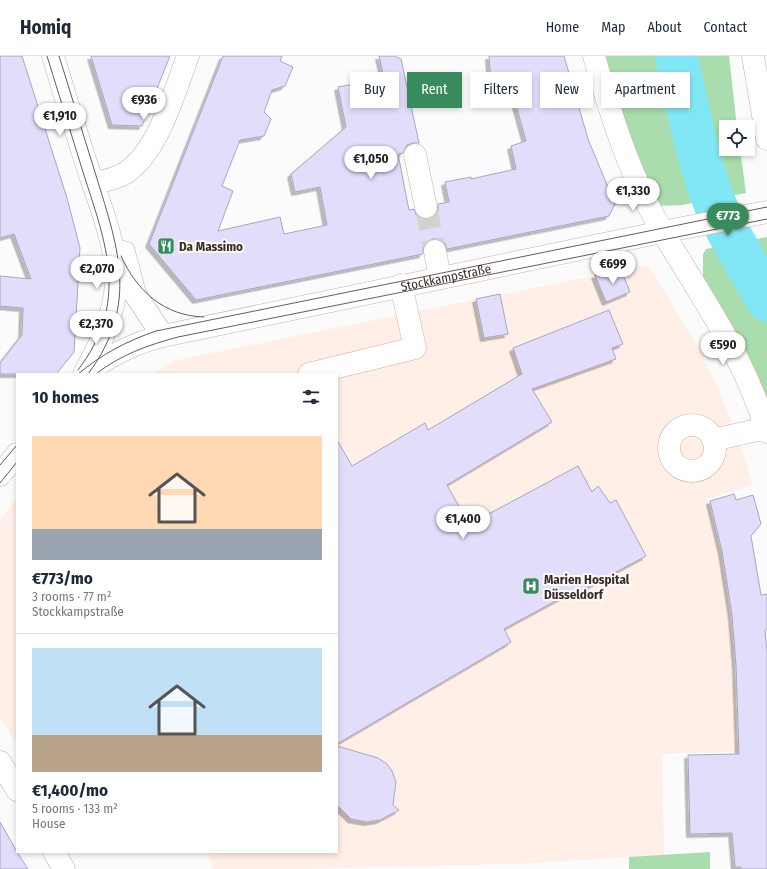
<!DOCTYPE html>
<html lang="en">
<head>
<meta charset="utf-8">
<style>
  body { margin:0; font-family:"Fira Sans Condensed",sans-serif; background:#f6f6f7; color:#1f2937; height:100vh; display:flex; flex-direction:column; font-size:15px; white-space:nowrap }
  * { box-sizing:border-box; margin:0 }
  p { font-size:13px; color:#747a83 }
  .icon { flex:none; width:22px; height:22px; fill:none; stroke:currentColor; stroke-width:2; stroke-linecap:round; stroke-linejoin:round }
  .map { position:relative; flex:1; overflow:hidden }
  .panel { position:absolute; left:16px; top:317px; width:322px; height:480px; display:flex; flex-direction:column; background:#fff; border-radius:0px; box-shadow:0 2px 6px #0003 }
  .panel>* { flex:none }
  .guide { position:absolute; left:350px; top:16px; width:357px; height:36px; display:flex; gap:8px }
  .fabs { position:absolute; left:719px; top:64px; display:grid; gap:8px }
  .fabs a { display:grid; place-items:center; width:36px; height:36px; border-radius:0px; background:#fff; box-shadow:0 2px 6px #0003; font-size:20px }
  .price { position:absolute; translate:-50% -34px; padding:0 9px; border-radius:14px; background:#fff; color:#222; font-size:13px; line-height:26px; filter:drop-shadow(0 1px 2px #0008) }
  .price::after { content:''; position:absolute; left:50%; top:24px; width:12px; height:9px; margin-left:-6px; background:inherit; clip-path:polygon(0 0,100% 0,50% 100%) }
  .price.selected { background:#378b5d; color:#fff }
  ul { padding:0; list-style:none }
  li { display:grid; align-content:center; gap:8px; height:212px; padding:0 16px }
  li+li { border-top:1px solid #e0e1e3 }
  li span { display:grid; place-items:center; height:124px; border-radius:0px; color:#555 }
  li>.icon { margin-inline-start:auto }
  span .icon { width:72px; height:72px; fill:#fffc; stroke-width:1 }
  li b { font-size:17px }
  h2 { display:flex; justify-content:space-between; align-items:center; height:48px; padding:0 16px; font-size:17px }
  .pill { padding:0 14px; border-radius:0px; background:#fff; box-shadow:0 2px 6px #0003; font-size:14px; line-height:36px }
  .pill.selected { background:#378b5d; color:#fff }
  header { display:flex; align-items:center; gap:24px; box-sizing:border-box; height:56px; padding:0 20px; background:#fff; border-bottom:1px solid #e0e1e3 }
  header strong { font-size:19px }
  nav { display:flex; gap:22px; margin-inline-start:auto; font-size:14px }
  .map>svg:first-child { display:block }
  .built { fill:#ffefe6 }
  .green { fill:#a9ddad }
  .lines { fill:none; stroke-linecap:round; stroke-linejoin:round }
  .river { stroke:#82e7f4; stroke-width:43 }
  .building { fill:#e3ddfc; stroke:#aaa4c2; filter:url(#shadow) }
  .minor-tunnel { stroke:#d4d2d1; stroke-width:22; stroke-dasharray:22 11; stroke-linecap:butt }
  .minor-casing { stroke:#cdae9e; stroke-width:23 }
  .major-casing { stroke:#cdae9e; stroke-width:23 }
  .minor { stroke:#fff; stroke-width:22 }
  .major { stroke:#fff; stroke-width:22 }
  .tram { stroke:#665c57; stroke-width:1 }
  .labels { text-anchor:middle; stroke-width:4; stroke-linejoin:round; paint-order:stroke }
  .poi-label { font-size:13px; font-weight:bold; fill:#3a2d27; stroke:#fbfbfb; text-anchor:start }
  .street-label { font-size:13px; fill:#3a2d27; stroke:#fbfbfb }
</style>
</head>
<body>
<header>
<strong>Homiq</strong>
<nav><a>Home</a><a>Map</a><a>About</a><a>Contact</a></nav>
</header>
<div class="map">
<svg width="767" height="813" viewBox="0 0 767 813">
  <defs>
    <filter id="shadow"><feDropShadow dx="-3.5" dy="3.5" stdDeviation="0" flood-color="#0004"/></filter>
  </defs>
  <rect width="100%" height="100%" fill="#fbfbfb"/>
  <!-- built -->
  <g class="built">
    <polygon points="648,209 696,288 717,329 741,390 753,429 707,443 721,499 730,560 733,592 737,696 662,698 664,799 514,808 298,813 213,813 208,796 337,796 337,318 152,318 177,304"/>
    <polygon points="17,443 17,689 0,662 0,464"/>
  </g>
  <!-- green -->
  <g class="green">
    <polygon points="604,0 729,0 737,71 726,71 726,93 740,93 746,137 682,149 659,150 635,99"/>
    <polygon points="767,181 767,349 703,223 703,198 706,193"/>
    <polygon points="710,796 710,813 629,813 629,801"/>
  </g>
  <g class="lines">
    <!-- river -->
    <path class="river" d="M676,0C689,54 698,113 722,164C736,191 752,217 767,244"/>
  </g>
  <!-- building -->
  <g class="building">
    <polygon points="0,0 22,0 67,142 80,192 74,296 56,318 0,318 0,307 22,279 23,252 0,250 0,220 31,223 14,178 0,182"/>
    <polygon points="91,0 170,0 142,70 112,69"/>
    <polygon points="223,0 282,0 280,5 293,11 285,30 272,34 264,56 271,63 264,80 240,84 222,130 233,135 218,175 280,161 284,178 327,169 320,131 295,136 291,118 346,71 338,31 384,22 379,0 395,0 401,3 419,87 413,87 407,89 403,97 398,98 409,154 414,153 416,159 422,163 428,163 434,161 438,155 438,148 449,146 445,126 471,121 471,123 516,113 511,90 526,85 508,20 491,24 489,0 564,0 588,83 615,148 609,160 447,193 445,187 440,183 432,183 427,186 423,190 423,198 196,244 149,188"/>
    <polygon points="621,214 630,236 606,246 595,219"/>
    <polygon points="500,238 508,278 484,282 476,243"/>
    <polygon points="609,254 623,288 612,292 616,303 532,333 552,366 447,429 465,461 468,460 472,467 578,410 592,436 598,430 610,447 616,444 646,500 573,539 572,536 504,573 511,586 337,688 337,384 352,410 425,367 428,374 522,318 513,292"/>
    <polygon points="734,438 736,444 753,439 761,468 751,480 761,539 767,538 767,573 765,574 767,596 767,813 741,813 741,811 735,811 732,777 690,778 688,699 739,698 736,609 732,559 722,495 710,445"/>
    <polygon points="337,690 378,702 387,708 392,715 396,726 393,749 399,754 380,764 367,766 351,763 337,749"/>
    <polygon points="0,766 17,796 28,813 0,813"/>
  </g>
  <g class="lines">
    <!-- minor-tunnel -->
    <polyline class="minor-tunnel" points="426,151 435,195"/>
    <defs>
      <g id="minor">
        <path d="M53,0C66,43 79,86 93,128C104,159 117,194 116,228C114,259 101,287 86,314"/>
        <polyline points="415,99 426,151"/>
        <path d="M93,128C102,125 114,123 122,119C158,99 174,36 188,0"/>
        <polyline points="435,195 440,222"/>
        <polyline points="124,196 135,238 163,280"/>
        <path id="s1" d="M84,318C109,300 133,287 163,280L662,176L767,156"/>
        <polyline points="309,318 415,292 401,229"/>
        <circle cx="692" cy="392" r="23"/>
        <polyline points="713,384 766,372"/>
        <polyline points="0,419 17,398"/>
        <polyline points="0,706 17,734"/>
        <polyline points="54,796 64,813"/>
      </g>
      <g id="major">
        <path d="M594,0C610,57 631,123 662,175C701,240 745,302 767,376"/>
        <polyline points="753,0 767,83"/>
      </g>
    </defs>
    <!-- minor casing -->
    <use href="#minor" class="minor-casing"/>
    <!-- major casing -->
    <use href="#major" class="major-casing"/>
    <!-- minor -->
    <use href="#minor" class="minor"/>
    <!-- major -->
    <use href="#major" class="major"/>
    <!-- tram -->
    <g class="tram">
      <path d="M47,0C59,39 71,77 83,116C106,188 130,246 78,314"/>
      <path d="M59,0C71,38 82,75 94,113C117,189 141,247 88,318"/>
      <path d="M121,200C137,235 164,260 204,261"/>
      <path d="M78,318C102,298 127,285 156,275L767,151"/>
      <path d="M96,318C120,299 148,289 178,281L767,163"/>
      <polyline points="0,409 17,389"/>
      <polyline points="0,427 17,406"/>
    </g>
  </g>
  <!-- icons -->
  <defs>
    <symbol id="restaurant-square" viewBox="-11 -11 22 22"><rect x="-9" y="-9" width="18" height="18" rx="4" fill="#378b5d" stroke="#fbfbfb"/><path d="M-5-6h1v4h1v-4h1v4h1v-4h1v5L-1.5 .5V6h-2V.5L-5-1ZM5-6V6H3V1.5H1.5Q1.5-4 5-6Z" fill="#fff"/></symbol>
    <symbol id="hospital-square" viewBox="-11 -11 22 22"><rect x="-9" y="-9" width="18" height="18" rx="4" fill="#378b5d" stroke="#fbfbfb"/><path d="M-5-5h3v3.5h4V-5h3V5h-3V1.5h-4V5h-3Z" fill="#fff"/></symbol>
  </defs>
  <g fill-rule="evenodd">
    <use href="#restaurant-square" x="156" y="180" width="20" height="20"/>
    <use href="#hospital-square" x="521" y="520" width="20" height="20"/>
  </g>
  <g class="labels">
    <!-- poi labels -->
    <g class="poi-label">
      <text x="179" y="195">Da Massimo</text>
      <text x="544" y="528">Marien Hospital<tspan x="544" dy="15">Düsseldorf</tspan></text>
    </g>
    <!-- street labels -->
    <g class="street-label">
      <text dy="5" stroke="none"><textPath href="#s1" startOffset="377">Stockkampstraße</textPath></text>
    </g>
  </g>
</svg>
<div class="fabs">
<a><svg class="icon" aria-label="locate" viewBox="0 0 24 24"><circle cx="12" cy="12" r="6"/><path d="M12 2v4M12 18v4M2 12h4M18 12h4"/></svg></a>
</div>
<b class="price" style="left:144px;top:65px">€936</b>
<b class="price" style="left:60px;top:81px">€1,910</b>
<b class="price" style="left:371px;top:124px">€1,050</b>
<b class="price" style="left:633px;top:156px">€1,330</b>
<b class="price selected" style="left:728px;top:181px">€773</b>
<b class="price" style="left:613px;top:229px">€699</b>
<b class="price" style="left:97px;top:234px">€2,070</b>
<b class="price" style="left:96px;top:289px">€2,370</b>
<b class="price" style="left:723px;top:310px">€590</b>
<b class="price" style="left:463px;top:484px">€1,400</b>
<div class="guide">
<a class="pill">Buy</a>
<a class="pill selected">Rent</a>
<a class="pill">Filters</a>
<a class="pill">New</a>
<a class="pill">Apartment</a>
</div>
<section class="panel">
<h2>10 homes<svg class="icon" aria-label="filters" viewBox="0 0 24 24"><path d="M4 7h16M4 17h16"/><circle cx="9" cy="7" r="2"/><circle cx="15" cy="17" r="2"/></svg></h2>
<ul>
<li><span style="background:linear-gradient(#ffd9b3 75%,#9aa5b1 0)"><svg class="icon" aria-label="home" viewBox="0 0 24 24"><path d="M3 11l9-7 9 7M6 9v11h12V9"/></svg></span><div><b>€773/mo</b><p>3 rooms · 77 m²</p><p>Stockkampstraße</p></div></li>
<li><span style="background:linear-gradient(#bfe0f5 70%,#b9a48a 0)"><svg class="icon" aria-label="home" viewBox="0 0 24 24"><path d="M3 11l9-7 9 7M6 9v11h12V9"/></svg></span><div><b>€1,400/mo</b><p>5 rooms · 133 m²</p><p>House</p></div></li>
</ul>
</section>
</div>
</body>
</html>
